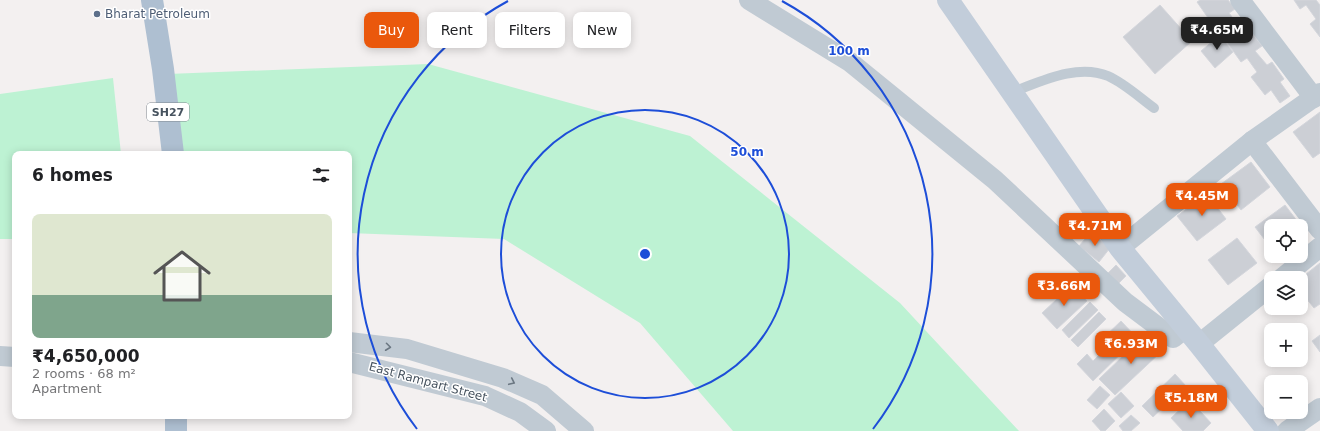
<!DOCTYPE html>
<html lang="en">
<head>
<meta charset="utf-8">
<style>
  body { margin:0; font-family:"DejaVu Sans",sans-serif; background:#f6f6f6; color:#202124; height:100vh; display:flex; flex-direction:column; font-size:15px; white-space:nowrap }
  * { box-sizing:border-box; margin:0 }
  p { font-size:13px; color:#757577 }
  .icon { flex:none; width:22px; height:22px; fill:none; stroke:currentColor; stroke-width:2; stroke-linecap:round; stroke-linejoin:round }
  .map { position:relative; flex:1; overflow:hidden }
  .drawer { position:absolute; left:12px; top:151px; width:340px; height:268px; display:flex; flex-direction:column; background:#fff; border-radius:8px; box-shadow:0 2px 10px #0003 }
  .drawer>* { flex:none }
  .guide { position:absolute; left:364px; top:12px; width:380px; height:36px; display:flex; gap:8px }
  .controls { position:absolute; left:1264px; top:219px; display:grid; gap:8px }
  .controls a { display:grid; place-items:center; width:44px; height:44px; border-radius:8px; background:#fff; box-shadow:0 2px 10px #0003; font-size:20px }
  .price { position:absolute; translate:-50% -34px; padding:0 9px; border-radius:8px; background:#ea580c; color:#fff; font-size:13px; line-height:26px; filter:drop-shadow(0 1px 2px #0008) }
  .price::after { content:''; position:absolute; left:50%; top:24px; width:12px; height:9px; margin-left:-6px; background:inherit; clip-path:polygon(0 0,100% 0,50% 100%) }
  .price.selected { background:#222; color:#fff }
  ul { padding:0; list-style:none }
  li { display:grid; align-content:center; gap:8px; height:212px; padding:0 20px }
  li span { display:grid; place-items:center; height:124px; border-radius:8px; color:#555 }
  li>.icon { margin-inline-start:auto }
  span .icon { width:72px; height:72px; fill:#fffc; stroke-width:1 }
  li b { font-size:17px }
  h2 { display:flex; justify-content:space-between; align-items:center; height:48px; padding:0 20px; font-size:17px }
  .tag { padding:0 14px; border-radius:8px; background:#fff; box-shadow:0 2px 10px #0003; font-size:14px; line-height:36px }
  .tag.selected { background:#ea580c; color:#fff }
  .map>svg:first-child { display:block }
  .green { fill:#bdf2d3 }
  .building { fill:#cccfd5; stroke:#d4d6dc }
  .lines { fill:none; stroke-linecap:round; stroke-linejoin:round }
  .lane { stroke:#c0cad3; stroke-width:10 }
  .street { stroke:#c0cad3; stroke-width:20 }
  .secondary { stroke:#c2cdda; stroke-width:22 }
  .primary { stroke:#aebfd1; stroke-width:22 }
  .oneway { stroke:#6b7782 }
  .ring { fill:none; stroke:#1d4ed8; stroke-width:2 }
  .service-dot { fill:#5c6f8a; stroke:#fff; stroke-width:1.5 }
  .labels { text-anchor:middle; stroke-width:3; stroke-linejoin:round; paint-order:stroke }
  .shield { fill:#fff; stroke:#7e878f; stroke-width:1 }
  .shield-label { font-size:11px; font-weight:bold; fill:#47535f }
  .service-label { font-size:12px; fill:#4e5e75; stroke:#fff; text-anchor:start }
  .street-label { font-size:12px; fill:#47535f; stroke:#fff }
  .centre { fill:#1d4ed8; stroke:#fff; stroke-width:2 }
  .ring-label { font-size:12px; text-anchor:middle; font-weight:bold; fill:#1d4ed8; stroke:#fff; stroke-width:3; stroke-linejoin:round; paint-order:stroke }
</style>
</head>
<body>
<div class="map">
<svg width="1320" height="431" viewBox="0 0 1320 431">
  <rect width="100%" height="100%" fill="#f3f0f0"/>
  <!-- green -->
  <g class="green">
    <polygon points="428,64 690,136 900,303 1019,431 733,431 640,323 504,239 349,233 349,154 177,154 168,74"/>
    <polygon points="113,78 121,154 15,154 15,239 0,239 0,94"/>
  </g>
  <!-- building -->
  <g class="building">
    <polygon points="1200,0 1228,0 1235,9 1229,13 1241,29 1246,25 1262,46 1255,51 1267,65 1272,62 1284,79 1280,82 1290,96 1280,103 1271,90 1265,95 1251,77 1257,72 1247,58 1241,62 1226,41 1230,37 1219,21 1213,25 1197,2"/>
    <polygon points="1294,0 1316,0 1320,5 1320,37 1310,24 1316,19 1306,5 1300,9"/>
    <polygon points="1160,5 1192,41 1155,74 1123,37"/>
    <polygon points="1220,35 1233,52 1215,68 1201,51"/>
    <polygon points="1320,112 1320,153 1313,158 1293,132"/>
    <polygon points="1251,162 1270,187 1241,210 1221,184"/>
    <polygon points="1207,194 1226,219 1197,241 1177,216"/>
    <polygon points="1285,205 1304,230 1301,233 1301,226 1271,226 1271,248 1255,227"/>
    <polygon points="1091,232 1110,248 1099,262 1079,246"/>
    <polygon points="1237,238 1257,263 1228,285 1208,260"/>
    <polygon points="1320,263 1320,304 1314,308 1301,292 1301,278"/>
    <polygon points="1116,265 1126,276 1117,285 1107,274"/>
    <polygon points="1072,285 1087,301 1057,329 1042,313"/>
    <polygon points="1090,302 1098,310 1069,338 1062,330"/>
    <polygon points="1099,312 1106,319 1078,347 1071,340"/>
    <polygon points="1121,321 1137,338 1093,381 1077,364 1087,354 1093,361 1105,349 1099,342"/>
    <polygon points="1146,334 1162,351 1115,395 1099,379"/>
    <polygon points="1320,335 1320,352 1312,341"/>
    <polygon points="1175,374 1186,386 1153,417 1142,406"/>
    <polygon points="1100,386 1110,395 1097,409 1087,400"/>
    <polygon points="1121,392 1134,406 1121,418 1108,404"/>
    <polygon points="1190,400 1211,423 1203,431 1183,431 1171,418"/>
    <polygon points="1104,409 1115,421 1105,431 1101,431 1092,421"/>
    <polygon points="1131,415 1140,423 1131,431 1123,431 1119,426"/>
  </g>
  <g class="lines">
    <!-- lane -->
    <path class="lane" d="M1012,92C1040,82 1077,63 1108,76C1124,83 1139,97 1154,108"/>
    <!-- street -->
    <g class="street">
      <polyline points="749,0 850,62 995,180 1125,302 1173,338 1186,328"/>
      <polyline points="1240,0 1314,98"/>
      <polyline points="1252,141 1320,230"/>
      <polyline points="1120,248 1252,141 1320,93"/>
      <polyline points="1282,278 1320,247"/>
      <polyline points="349,342 407,349 503,378 542,395 584,431"/>
      <polyline points="1199,344 1271,286"/>
      <polyline points="0,356 15,357"/>
      <polyline points="349,362 485,396 520,412 546,431"/>
      <polyline points="1287,431 1320,408"/>
    </g>
    <!-- secondary -->
    <polyline class="secondary" points="948,0 1120,248 1199,344 1268,431"/>
    <!-- primary -->
    <g class="primary">
      <polyline points="152,0 163,69 173,154"/>
      <polyline points="176,431 176,416"/>
    </g>
  </g>
  <!-- one-way arrows -->
  <defs><path id="oneway-chevron" d="M-2-3.5L2.5 0L-2 3.5" fill="none" stroke-width="1.6" stroke-linecap="round" stroke-linejoin="round"/></defs>
  <g class="oneway">
    <use href="#oneway-chevron" transform="translate(388 347) rotate(7)"/>
    <use href="#oneway-chevron" transform="translate(512 382) rotate(25)"/>
  </g>
  <!-- distance rings -->
  <g class="ring">
    <circle cx="645" cy="254" r="144"/>
    <path d="M417 429A288 288 0 0 1 508 1M782 1A288 288 0 0 1 873 429"/>
  </g>
  <!-- markers -->
  <circle class="service-dot" cx="97" cy="14" r="4"/>
  <g class="labels">
    <!-- shield labels -->
    <rect class="shield" x="147" y="103" width="42" height="18" rx="3"/>
    <g class="shield-label">
      <text x="168" y="116">SH27</text>
    </g>
    <!-- service labels -->
    <g class="service-label">
      <text x="105" y="18">Bharat Petroleum</text>
    </g>
    <!-- street labels -->
    <g class="street-label">
      <text transform="translate(428 382) rotate(15)" y="4">East Rampart Street</text>
    </g>
  </g>
  <circle cx="645" cy="254" r="6" class="centre"/>
  <g class="ring-label">
    <text x="849" y="55">100 m</text>
    <text x="747" y="156">50 m</text>
  </g>
</svg>
<div class="controls">
<a><svg class="icon" aria-label="locate" viewBox="0 0 24 24"><circle cx="12" cy="12" r="6"/><path d="M12 2v4M12 18v4M2 12h4M18 12h4"/></svg></a>
<a><svg class="icon" aria-label="layers" viewBox="0 0 24 24"><path d="M12 4l9 5-9 5-9-5zM3 14l9 5 9-5"/></svg></a>
<a>+</a>
<a>−</a>
</div>
<b class="price selected" style="left:1217px;top:51px">₹4.65M</b>
<b class="price" style="left:1202px;top:217px">₹4.45M</b>
<b class="price" style="left:1095px;top:247px">₹4.71M</b>
<b class="price" style="left:1064px;top:307px">₹3.66M</b>
<b class="price" style="left:1131px;top:365px">₹6.93M</b>
<b class="price" style="left:1191px;top:419px">₹5.18M</b>
<div class="guide">
<a class="tag selected">Buy</a>
<a class="tag">Rent</a>
<a class="tag">Filters</a>
<a class="tag">New</a>
</div>
<section class="drawer">
<h2>6 homes<svg class="icon" aria-label="filters" viewBox="0 0 24 24"><path d="M4 7h16M4 17h16"/><circle cx="9" cy="7" r="2"/><circle cx="15" cy="17" r="2"/></svg></h2>
<ul>
<li><span style="background:linear-gradient(#dfe7d0 65%,#7fa58c 0)"><svg class="icon" aria-label="home" viewBox="0 0 24 24"><path d="M3 11l9-7 9 7M6 9v11h12V9"/></svg></span><div><b>₹4,650,000</b><p>2 rooms · 68 m²</p><p>Apartment</p></div></li>
</ul>
</section>
</div>
</body>
</html>
